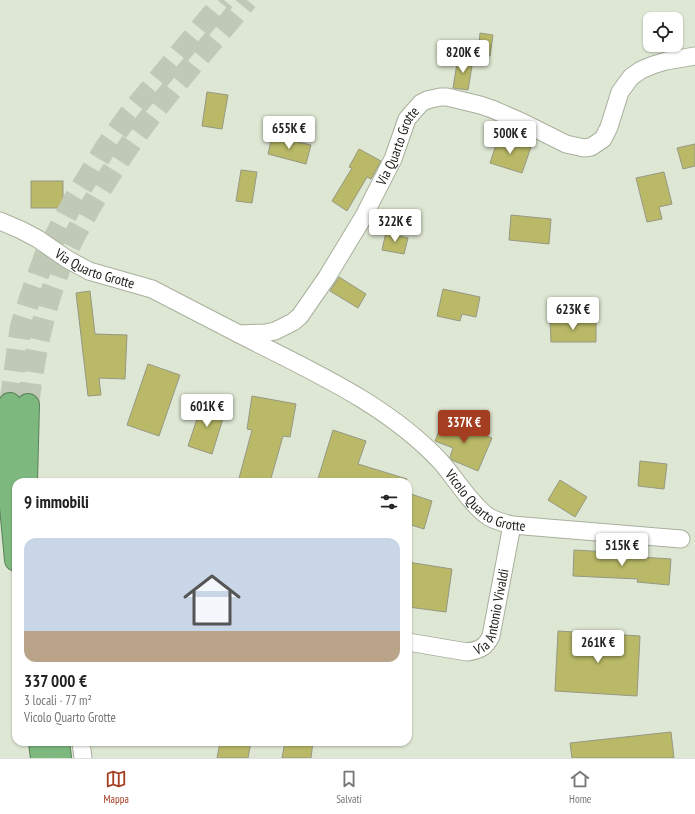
<!DOCTYPE html>
<html lang="it">
<head>
<meta charset="utf-8">
<style>
  body { margin:0; font-family:"PT Sans Narrow",sans-serif; background:#f6f6f6; color:#222; height:100vh; display:flex; flex-direction:column; font-size:15px; white-space:nowrap }
  * { box-sizing:border-box; margin:0 }
  p { font-size:13px; color:#767676 }
  .icon { flex:none; width:22px; height:22px; fill:none; stroke:currentColor; stroke-width:2; stroke-linecap:round; stroke-linejoin:round }
  .map { position:relative; flex:1; overflow:hidden }
  .side { position:absolute; left:12px; top:478px; width:400px; height:268px; display:flex; flex-direction:column; background:#fff; border-radius:12px; box-shadow:0 1px 3px #0004 }
  .side>* { flex:none }
  .buttons { position:absolute; left:643px; top:12px; display:grid; gap:8px }
  .buttons a { display:grid; place-items:center; width:40px; height:40px; border-radius:8px; background:#fff; box-shadow:0 1px 3px #0004; font-size:20px }
  .price { position:absolute; translate:-50% -34px; padding:0 9px; border-radius:4px; background:#fff; color:#222; font-size:13px; line-height:26px; filter:drop-shadow(0 1px 2px #0008) }
  .price::after { content:''; position:absolute; left:50%; top:24px; width:12px; height:9px; margin-left:-6px; background:inherit; clip-path:polygon(0 0,100% 0,50% 100%) }
  .price.selected { background:#a53d21; color:#fff }
  ul { padding:0; list-style:none }
  li { display:grid; align-content:center; gap:8px; height:212px; padding:0 12px }
  li span { display:grid; place-items:center; height:124px; border-radius:12px; color:#555 }
  li>.icon { margin-inline-start:auto }
  span .icon { width:72px; height:72px; fill:#fffc; stroke-width:1 }
  li b { font-size:17px }
  h2 { display:flex; justify-content:space-between; align-items:center; height:48px; padding:0 12px; font-size:17px }
  .tab-bar { display:flex; justify-content:space-around; align-items:center; height:56px; border-top:1px solid #e0e0e0; background:#fff; font-size:11px; color:#767676 }
  .tab-bar a { display:grid; justify-items:center; gap:2px }
  .tab-bar .selected { color:#a53d21 }
  .map>svg:first-child { display:block }
  .building { fill:#b9b967; stroke:#979884 }
  .lines { fill:none; stroke-linecap:round; stroke-linejoin:round }
  .highway-tunnel { stroke:#c0c8b6; stroke-width:22; stroke-dasharray:22 11; stroke-linecap:butt }
  .street-casing { stroke:#a8b09d; stroke-width:19 }
  .highway-casing { stroke:#598059; stroke-width:24 }
  .street { stroke:#fff; stroke-width:17 }
  .highway { stroke:#7db87f; stroke-width:22 }
  .labels { text-anchor:middle; stroke-width:3; stroke-linejoin:round; paint-order:stroke }
  .street-label { font-size:14px; fill:#161912; stroke:#ebf4e0 }
</style>
</head>
<body>
<div class="map">
<svg width="695" height="758" viewBox="0 0 695 758">
  <rect width="100%" height="100%" fill="#dee7d3"/>
  <!-- building -->
  <g class="building">
    <polygon points="480,33 493,35 490,56 478,55"/>
    <polygon points="458,57 473,60 468,90 453,88"/>
    <polygon points="207,92 228,95 222,129 202,126"/>
    <polygon points="272,136 311,145 306,164 268,154"/>
    <polygon points="499,136 531,147 522,173 490,163"/>
    <polygon points="695,144 695,166 683,169 677,148"/>
    <polygon points="359,149 381,161 371,179 367,177 347,211 332,201 352,168 349,167"/>
    <polygon points="241,170 257,172 252,203 236,201"/>
    <polygon points="664,172 672,204 659,207 662,219 647,222 636,178"/>
    <rect x="31" y="181" width="32" height="27"/>
    <polygon points="511,215 551,219 549,244 509,240"/>
    <polygon points="386,232 408,238 404,254 382,250"/>
    <polygon points="339,277 366,294 358,308 330,291"/>
    <polygon points="443,289 480,297 476,317 462,314 460,321 437,316"/>
    <polygon points="90,291 95,334 127,335 125,379 99,378 101,395 88,396 76,293"/>
    <polygon points="596,319 596,342 551,342 550,320"/>
    <polygon points="148,364 180,375 159,436 127,425"/>
    <polygon points="252,396 296,404 290,437 283,436 270,482 238,482 252,430 247,429"/>
    <polygon points="203,401 226,409 212,454 188,446"/>
    <polygon points="444,418 492,438 478,471 452,460 450,457 453,448 435,441"/>
    <polygon points="333,430 366,441 358,464 407,479 406,482 317,482"/>
    <polygon points="640,461 667,464 664,489 638,486"/>
    <polygon points="560,480 587,497 575,517 548,500"/>
    <polygon points="408,493 432,501 424,529 408,524"/>
    <polygon points="574,550 625,553 625,556 671,559 669,585 637,582 638,579 573,576"/>
    <polygon points="408,562 452,569 446,612 408,607"/>
    <polygon points="558,631 640,636 637,696 555,691"/>
    <polygon points="671,732 674,758 572,758 570,743"/>
    <polygon points="220,742 251,742 248,758 217,758"/>
    <polygon points="285,742 313,742 311,758 282,758"/>
  </g>
  <g class="lines">
    <!-- highway-tunnel -->
    <g class="highway-tunnel">
      <polyline points="10,404 21,326 30,298 45,256 74,200 106,147 129,115 224,0"/>
      <path d="M28,405C33,365 40,326 53,287C56,279 59,270 62,261C84,215 111,170 141,129C174,84 212,43 247,0"/>
    </g>
    <defs>
      <g id="street">
        <path id="s1" d="M0,221L21,230L38,239L67,259L89,271L152,289L239,334L265,333L275,331L293,322L300,316L327,277L364,216L373,198L393,159L407,119L421,103L427,100L440,97H447L480,105L492,109L522,122L566,144L584,148L591,147L603,139L609,127L620,92L631,77L641,70L653,65L666,61L695,56"/>
        <path id="s2" d="M239,334C309,370 386,403 441,462C455,478 472,506 489,517C496,521 504,523 512,525L681,539"/>
        <path id="s3" d="M408,642L467,652C480,650 486,647 491,636L512,525"/>
        <polyline points="81,742 83,758"/>
      </g>
      <g id="highway">
        <polyline points="10,404 8,475 16,560"/>
        <polyline points="26,482 28,405"/>
        <polyline points="40,742 42,758"/>
        <polyline points="58,742 60,758"/>
      </g>
    </defs>
    <!-- street casing -->
    <use href="#street" class="street-casing"/>
    <!-- highway casing -->
    <use href="#highway" class="highway-casing"/>
    <!-- street -->
    <use href="#street" class="street"/>
    <!-- highway -->
    <use href="#highway" class="highway"/>
  </g>
  <g class="labels">
    <!-- street labels -->
    <g class="street-label">
      <text dy="5" stroke="none"><textPath href="#s1" startOffset="528">Via Quarto Grotte</textPath></text>
      <text dy="5" stroke="none"><textPath href="#s1" startOffset="107">Via Quarto Grotte</textPath></text>
      <text dy="5" stroke="none"><textPath href="#s2" startOffset="302">Vicolo Quarto Grotte</textPath></text>
      <text dy="5" stroke="none"><textPath href="#s3" startOffset="113">Via Antonio Vivaldi</textPath></text>
    </g>
  </g>
</svg>
<div class="buttons">
<a><svg class="icon" aria-label="locate" viewBox="0 0 24 24"><circle cx="12" cy="12" r="6"/><path d="M12 2v4M12 18v4M2 12h4M18 12h4"/></svg></a>
</div>
<b class="price" style="left:463px;top:74px">820K €</b>
<b class="price" style="left:289px;top:150px">655K €</b>
<b class="price" style="left:510px;top:155px">500K €</b>
<b class="price" style="left:395px;top:243px">322K €</b>
<b class="price" style="left:573px;top:331px">623K €</b>
<b class="price" style="left:207px;top:428px">601K €</b>
<b class="price selected" style="left:464px;top:444px">337K €</b>
<b class="price" style="left:622px;top:567px">515K €</b>
<b class="price" style="left:598px;top:664px">261K €</b>
<section class="side">
<h2>9 immobili<svg class="icon" aria-label="filters" viewBox="0 0 24 24"><path d="M4 7h16M4 17h16"/><circle cx="9" cy="7" r="2"/><circle cx="15" cy="17" r="2"/></svg></h2>
<ul>
<li><span style="background:linear-gradient(#c9d6e8 75%,#b9a48a 0)"><svg class="icon" aria-label="home" viewBox="0 0 24 24"><path d="M3 11l9-7 9 7M6 9v11h12V9"/></svg></span><div><b>337 000 €</b><p>3 locali · 77 m²</p><p>Vicolo Quarto Grotte</p></div></li>
</ul>
</section>
</div>
<nav class="tab-bar">
<a class="selected"><svg class="icon" aria-label="map" viewBox="0 0 24 24"><path d="M3 6l6-2 6 2 6-2v14l-6 2-6-2-6 2zM9 4v14M15 6v14"/></svg>Mappa</a>
<a><svg class="icon" aria-label="saved" viewBox="0 0 24 24"><path d="M7 4h10v16l-5-4-5 4z"/></svg>Salvati</a>
<a><svg class="icon" aria-label="home" viewBox="0 0 24 24"><path d="M3 11l9-7 9 7M6 9v11h12V9"/></svg>Home</a>
</nav>
</body>
</html>
